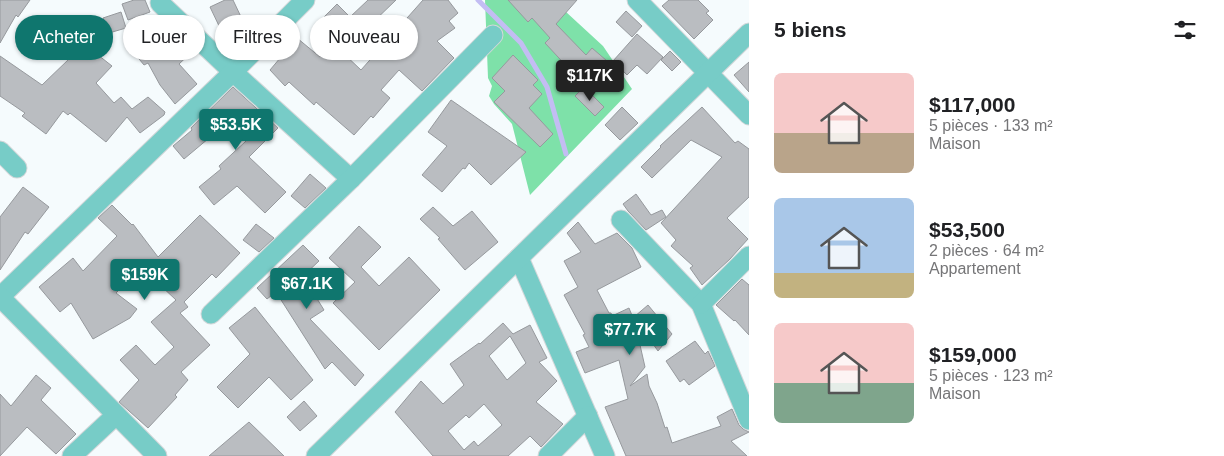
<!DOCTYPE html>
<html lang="fr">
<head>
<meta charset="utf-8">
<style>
  body { margin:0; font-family:Arial,sans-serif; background:#f6f6f6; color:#202124; height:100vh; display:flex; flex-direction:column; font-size:19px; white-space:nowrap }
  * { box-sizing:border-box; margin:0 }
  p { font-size:16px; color:#757577 }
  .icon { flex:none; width:28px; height:28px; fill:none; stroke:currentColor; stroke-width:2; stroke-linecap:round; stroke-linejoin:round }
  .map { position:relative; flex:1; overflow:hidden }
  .sheet { display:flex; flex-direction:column; background:#fff; width:475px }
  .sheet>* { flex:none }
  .top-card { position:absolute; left:15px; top:15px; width:475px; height:45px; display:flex; gap:10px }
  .price { position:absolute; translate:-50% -42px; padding:0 11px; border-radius:5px; background:#0f766e; color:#fff; font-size:16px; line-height:32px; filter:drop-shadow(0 1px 2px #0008) }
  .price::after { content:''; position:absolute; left:50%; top:30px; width:15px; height:11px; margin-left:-8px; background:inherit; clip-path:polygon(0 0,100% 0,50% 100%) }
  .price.selected { background:#222; color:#fff }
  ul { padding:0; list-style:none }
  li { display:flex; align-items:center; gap:15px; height:125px; padding:0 25px }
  li span { display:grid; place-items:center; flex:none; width:140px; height:100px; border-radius:8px; color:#555 }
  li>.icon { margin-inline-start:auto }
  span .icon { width:60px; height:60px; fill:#fffc; stroke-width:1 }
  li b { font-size:21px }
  h2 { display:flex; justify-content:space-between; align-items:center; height:60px; padding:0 25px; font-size:21px }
  .pill { padding:0 18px; border-radius:22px; background:#fff; box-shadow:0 1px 4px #0004; font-size:18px; line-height:45px }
  .pill.selected { background:#0f766e; color:#fff }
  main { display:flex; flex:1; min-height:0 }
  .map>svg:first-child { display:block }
  .green { fill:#7ee1a9 }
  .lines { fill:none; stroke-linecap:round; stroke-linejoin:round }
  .stream { stroke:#c3bdf3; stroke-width:5 }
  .building { fill:#babdc1; stroke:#96999d; fill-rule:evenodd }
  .minor-casing { stroke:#d2d7d9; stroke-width:21 }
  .minor { stroke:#77ccc7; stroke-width:19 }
</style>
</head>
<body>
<main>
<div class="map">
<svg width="749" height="456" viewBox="0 0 749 456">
  <rect width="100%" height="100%" fill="#f5fbfd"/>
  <!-- green -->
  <polygon class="green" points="485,0 553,0 603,46 632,89 530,195 512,124 494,104 489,96 492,86 488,78"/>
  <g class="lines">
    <!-- stream -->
    <polyline class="stream" points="478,0 521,43 547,87 566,154"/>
  </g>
  <!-- building -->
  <g class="building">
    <polygon points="0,0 30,0 18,17 16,15 0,43"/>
    <polygon points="134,0 145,0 150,12 128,20 122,4"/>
    <polygon points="225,0 233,0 242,19 221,30 210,7"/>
    <polygon points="368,0 396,0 342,52 361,70 423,0 448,0 458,13 449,21 455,28 437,41 454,58 422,91 399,70 381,90 390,98 373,118 371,116 354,135 316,102 314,105 289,82 285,86 270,70 297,38 320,57 338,37 321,20 337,4 350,17"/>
    <polygon points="508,0 577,0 556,24 586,55 592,48 614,67 592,91 571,71 545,43 550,38 532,18 528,22"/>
    <polygon points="669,0 698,0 709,11 706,13 713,20 694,39 662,6"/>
    <polygon points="626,11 642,26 632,37 616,22"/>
    <polygon points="121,12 126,28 109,33 103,18"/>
    <polygon points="155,33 169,52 182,39 194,50 179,64 197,84 175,104 160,85 148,63 144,65 135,54 135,48"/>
    <polygon points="637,34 663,57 647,74 637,65 627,75 613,61"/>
    <polygon points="79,40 112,66 96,83 114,103 121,97 132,109 148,97 165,112 164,115 140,133 127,117 106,142 70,113 68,115 63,111 46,134 22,116 25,113 0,96 0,56 42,85 69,59 66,56"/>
    <polygon points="670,51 681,62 672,71 661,60"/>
    <polygon points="513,55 538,80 533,85 542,94 529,108 553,134 540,147 494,102 505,91 492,78"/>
    <polygon points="749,62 749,92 734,75"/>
    <polygon points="233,87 278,128 249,157 286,192 265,213 237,186 214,205 199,187 221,169 219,166 246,141 227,123 184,159 173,146 192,130 191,128"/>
    <polygon points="584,87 604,107 595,116 575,96"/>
    <polygon points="451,100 526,152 491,185 469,163 465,169 463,168 442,192 422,175 447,146 428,132"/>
    <polygon points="622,107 638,123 620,140 605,125"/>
    <polygon points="702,107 735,143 738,141 749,149 749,197 727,218 748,239 730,259 702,285 690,268 693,266 671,246 676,240 661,223 722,157 691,140 652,178 641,167 661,147 660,146"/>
    <polygon points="310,174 326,188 305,208 291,196"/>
    <polygon points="23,187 49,207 28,234 25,232 0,270 0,217"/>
    <polygon points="636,194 651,215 662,210 666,217 646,230 628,211 623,204"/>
    <polygon points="112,205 132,225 133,224 158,257 200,215 240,253 216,278 212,274 184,302 188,307 180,313 210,345 181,372 188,380 175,395 177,397 148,428 119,402 139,380 120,360 136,345 155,365 174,347 151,322 176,300 141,267 116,293 137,309 130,318 93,339 71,303 60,312 39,287 73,258 83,271 117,236 98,218"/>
    <polygon points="433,207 453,226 472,211 498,242 465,270 438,239 440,238 420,219"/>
    <polygon points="578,222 595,244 617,233 632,248 641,267 597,290 609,313 611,313 612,316 629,308 635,323 645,367 630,386 647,374 649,386 657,403 665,428 667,427 672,443 721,426 717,417 732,409 739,425 743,429 749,432 731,441 747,456 626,456 605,407 628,399 619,360 585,373 576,352 589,347 583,335 585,334 564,295 578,287 564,261 581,252 567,233"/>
    <polygon points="256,224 274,238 259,252 243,240"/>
    <polygon points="359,226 381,247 361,267 379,286 409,257 440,290 379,350 333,303 355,282 329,258"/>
    <polygon points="303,245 319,261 303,276 324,310 310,319 364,375 355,386 332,362 325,369 276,292 267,299 257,288"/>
    <polygon points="742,279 749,285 749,335 735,320 734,321 716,305"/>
    <polygon points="648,305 672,334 658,351 634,317"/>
    <polygon points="255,307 313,380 291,400 269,377 238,408 217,387 250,354 229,328"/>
    <path d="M503,323L513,334L530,325L547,358L539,362L557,381L536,402L563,424L541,447L530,436L508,456H433L395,412L421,381L443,404L464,385L450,364L479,343L480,344ZM510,336L526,363L507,380L489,356ZM484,404L502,425L478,446L474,441L464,450L448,431L466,415L469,418Z"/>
    <polygon points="695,341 705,354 708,351 715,366 689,385 684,379 680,382 666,361"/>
    <polygon points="36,375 51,388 41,400 76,434 56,454 27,427 0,456 0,394 11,406"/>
    <polygon points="304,401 317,416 300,431 287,417"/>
    <polygon points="249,422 284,456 209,456"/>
  </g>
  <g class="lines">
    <defs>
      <g id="minor">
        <polyline points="637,0 749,115"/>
        <polyline points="160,3 233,72 351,179"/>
        <polyline points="0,151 17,168"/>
        <polyline points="621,220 701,304 749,420"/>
        <polyline points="519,258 605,456"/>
        <polyline points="0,297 233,72 305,0"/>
        <polyline points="0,297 157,456"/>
        <polyline points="701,304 749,256"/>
        <polyline points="211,314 351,179 493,35"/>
        <polyline points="72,456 116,415"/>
        <polyline points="316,456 749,33"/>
        <polyline points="548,456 588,416"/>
      </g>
    </defs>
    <!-- minor casing -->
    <use href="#minor" class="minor-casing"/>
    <!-- minor -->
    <use href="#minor" class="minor"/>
  </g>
</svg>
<b class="price selected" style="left:590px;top:102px">$117K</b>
<b class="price" style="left:236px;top:151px">$53.5K</b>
<b class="price" style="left:145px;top:301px">$159K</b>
<b class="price" style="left:307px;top:310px">$67.1K</b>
<b class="price" style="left:630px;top:356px">$77.7K</b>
<div class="top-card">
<a class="pill selected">Acheter</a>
<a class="pill">Louer</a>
<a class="pill">Filtres</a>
<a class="pill">Nouveau</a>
</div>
</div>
<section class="sheet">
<h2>5 biens<svg class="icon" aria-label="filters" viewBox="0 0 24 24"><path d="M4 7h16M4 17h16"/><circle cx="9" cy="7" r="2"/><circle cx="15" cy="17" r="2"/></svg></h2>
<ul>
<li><span style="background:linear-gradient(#f6c9c9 60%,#b9a48a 0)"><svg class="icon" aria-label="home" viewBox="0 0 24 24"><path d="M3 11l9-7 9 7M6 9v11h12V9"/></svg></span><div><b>$117,000</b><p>5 pièces · 133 m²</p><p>Maison</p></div></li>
<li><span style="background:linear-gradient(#a9c7e8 75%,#c2b280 0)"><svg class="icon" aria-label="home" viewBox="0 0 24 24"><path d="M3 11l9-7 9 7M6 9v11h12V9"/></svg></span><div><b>$53,500</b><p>2 pièces · 64 m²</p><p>Appartement</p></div></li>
<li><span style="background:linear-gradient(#f6c9c9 60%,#7fa58c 0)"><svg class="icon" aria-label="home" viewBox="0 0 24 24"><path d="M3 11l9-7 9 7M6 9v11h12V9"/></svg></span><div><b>$159,000</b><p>5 pièces · 123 m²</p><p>Maison</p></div></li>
</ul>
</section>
</main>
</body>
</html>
